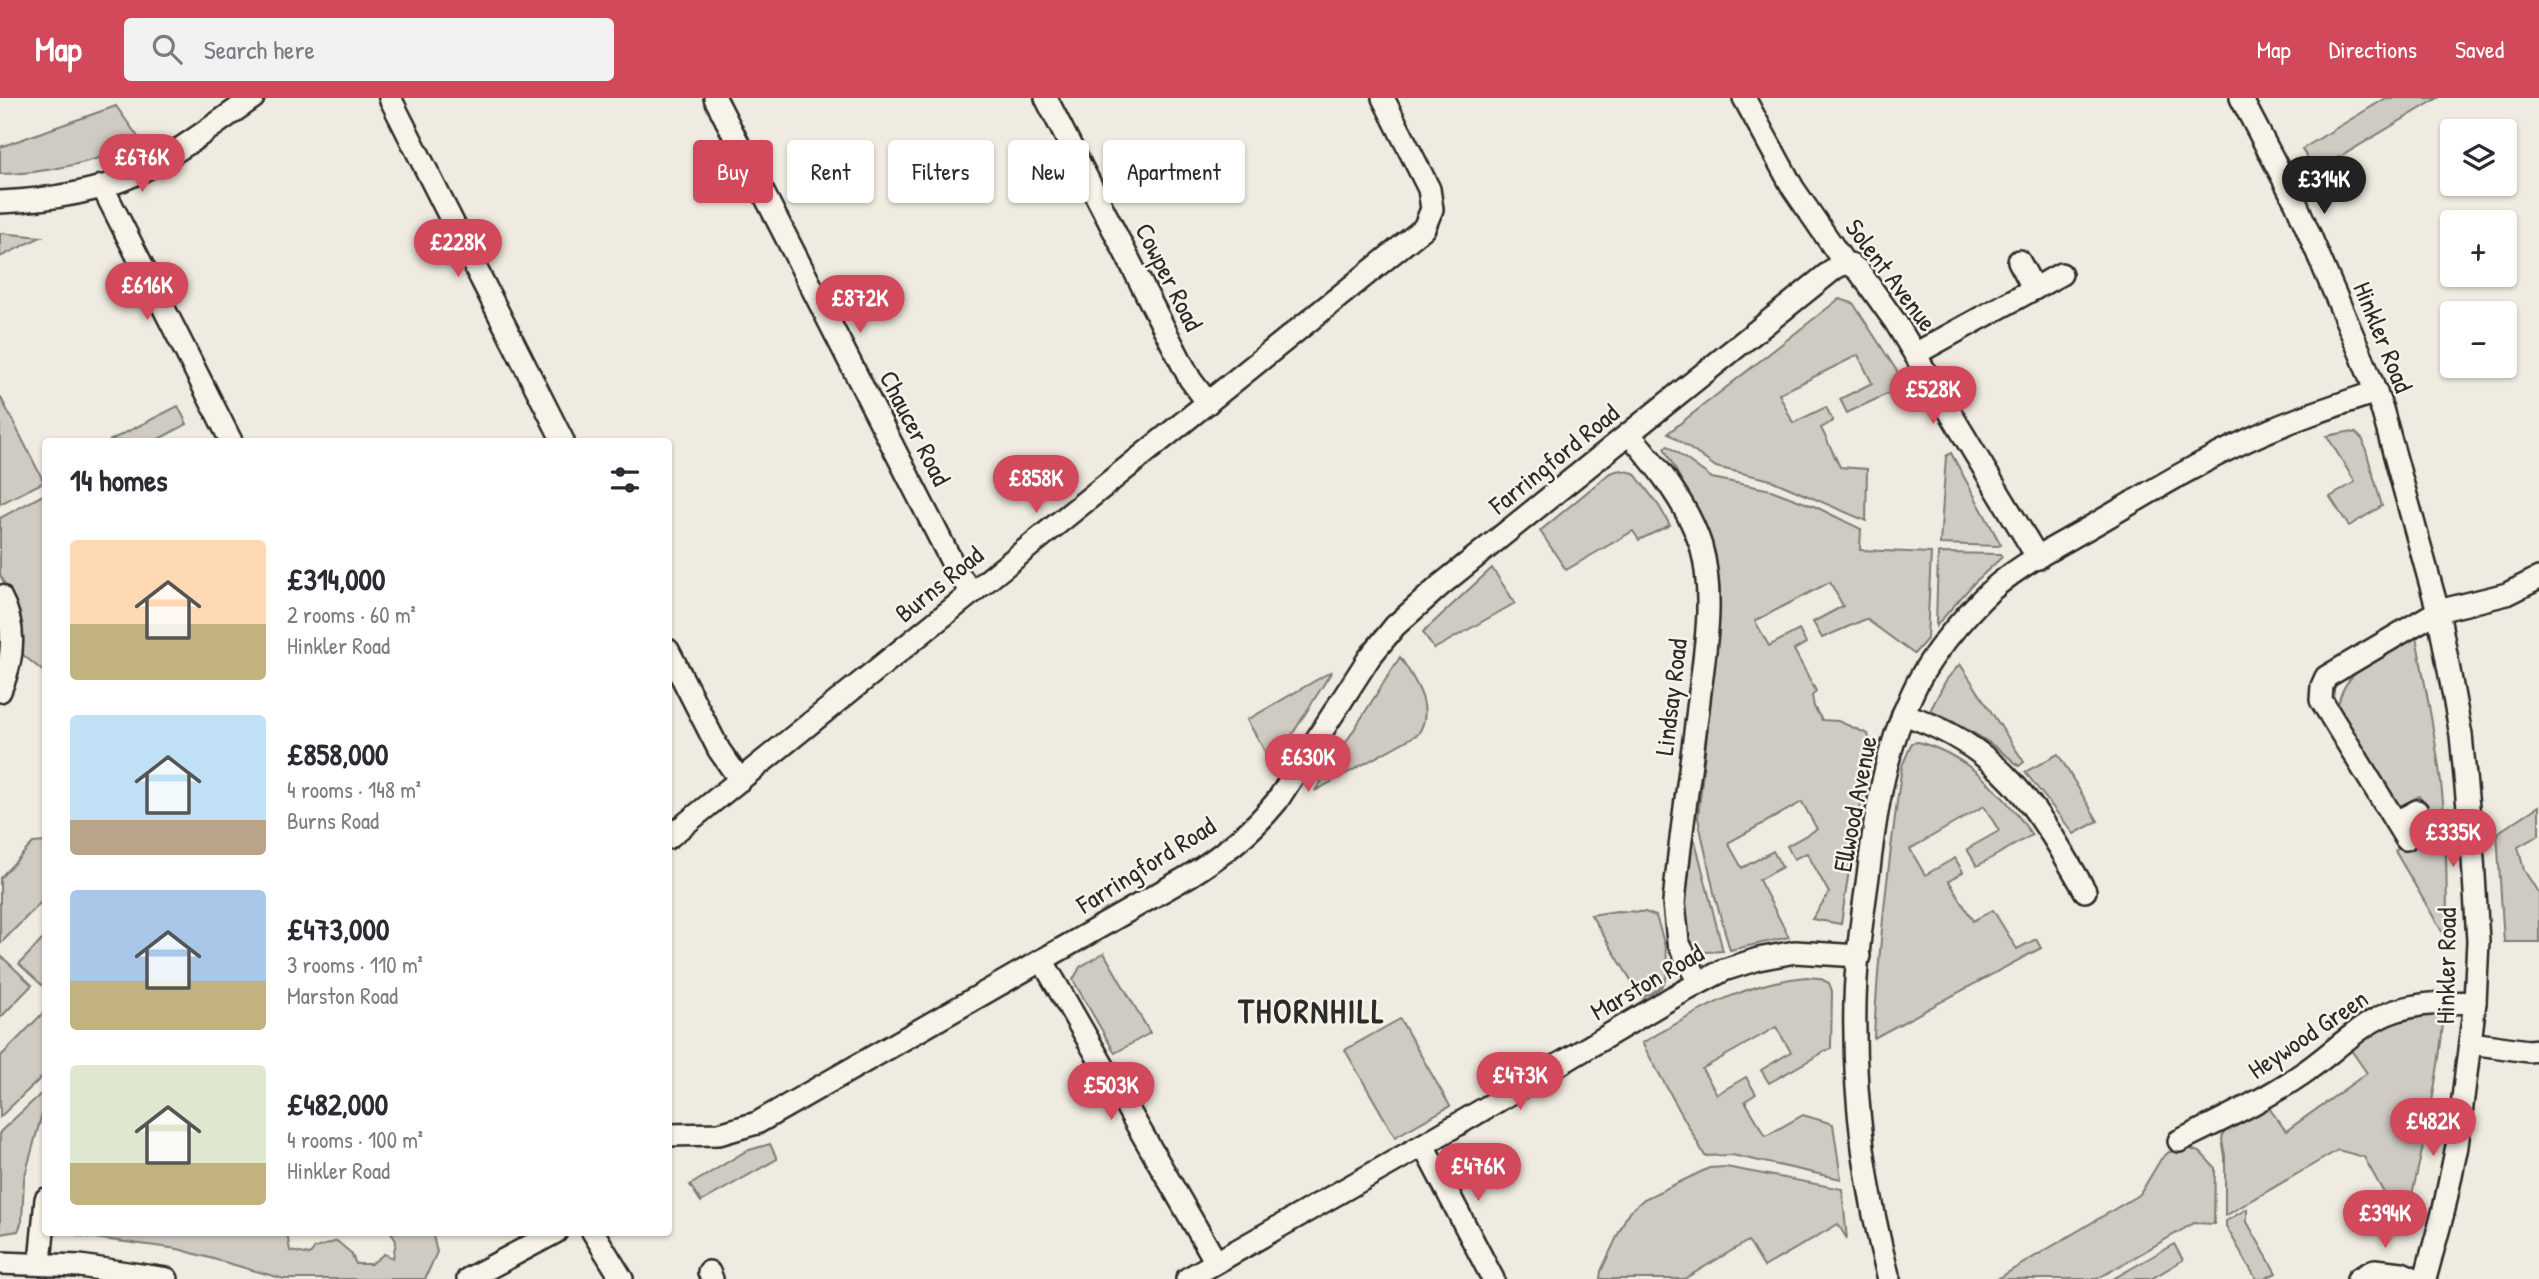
<!DOCTYPE html>
<html lang="en">
<head>
<meta charset="utf-8">
<style>
  body { margin:0; font-family:"Patrick Hand",sans-serif; background:#f2f2f3; color:#2b2b33; height:100vh; display:flex; flex-direction:column; font-size:26px; white-space:nowrap }
  * { box-sizing:border-box; margin:0 }
  p { font-size:23px; color:#7c7c81 }
  .icon { flex:none; width:38px; height:38px; fill:none; stroke:currentColor; stroke-width:2; stroke-linecap:round; stroke-linejoin:round }
  .map { position:relative; flex:1; overflow:hidden }
  .drawer { position:absolute; left:42px; top:340px; width:630px; height:798px; display:flex; flex-direction:column; background:#fff; border-radius:7px; box-shadow:0 2px 5px #0004 }
  .drawer>* { flex:none }
  .hud { position:absolute; left:693px; top:42px; width:665px; height:63px; display:flex; gap:14px }
  .fabs { position:absolute; left:2440px; top:21px; display:grid; gap:14px }
  .fabs a { display:grid; place-items:center; width:77px; height:77px; border-radius:7px; background:#fff; box-shadow:0 2px 5px #0004; font-size:35px }
  .price { position:absolute; translate:-50% -60px; padding:0 16px; border-radius:24px; background:#d1495b; color:#fff; font-size:23px; line-height:46px; filter:drop-shadow(0 2px 4px #0008) }
  .price::after { content:''; position:absolute; left:50%; top:42px; width:21px; height:16px; margin-left:-10px; background:inherit; clip-path:polygon(0 0,100% 0,50% 100%) }
  .price.active { background:#222; color:#fff }
  ul { padding:0; list-style:none }
  li { display:flex; align-items:center; gap:21px; height:175px; padding:0 28px }
  li span { display:grid; place-items:center; flex:none; width:196px; height:140px; border-radius:7px; color:#555 }
  li>.icon { margin-inline-start:auto }
  span .icon { width:84px; height:84px; fill:#fffc; stroke-width:1 }
  li b { font-size:30px }
  h2 { display:flex; justify-content:space-between; align-items:center; height:84px; padding:0 28px; font-size:30px }
  .tag { padding:0 24px; border-radius:7px; background:#fff; box-shadow:0 2px 5px #0004; font-size:24px; line-height:63px }
  .tag.active { background:#d1495b; color:#fff }
  header { display:flex; align-items:center; gap:42px; box-sizing:border-box; height:98px; padding:0 35px; background:#d1495b; color:#fff }
  header strong { font-size:33px }
  nav { display:flex; gap:38px; margin-inline-start:auto; font-size:24px }
  .search { width:490px; height:63px; background:#f2f2f3; display:flex; align-items:center; gap:18px; box-sizing:border-box; padding:0 24px; border-radius:7px; color:#7c7c81; font-size:26px }
  .map>svg:first-child { display:block }
  .green { fill:#cfcbc2; stroke:#7d7b76; stroke-width:2 }
  .lines { fill:none; stroke-linecap:round; stroke-linejoin:round }
  .minor-casing { stroke:#2b2b2b; stroke-width:26 }
  .minor { stroke:#f7f3e8; stroke-width:21 }
  .labels { text-anchor:middle; stroke-width:5; stroke-linejoin:round; paint-order:stroke }
  .street-label { font-size:26px; fill:#2b2b2b; stroke:#f7f3e8 }
  .district-label { font-size:33px; font-weight:bold; letter-spacing:2px; fill:#2b2b2b; stroke:#f7f3e8 }
</style>
</head>
<body>
<header>
<strong>Map</strong>
<div class="search"><svg class="icon" aria-label="search" viewBox="0 0 24 24"><circle cx="10" cy="10" r="6"/><path d="M15 15l6 6"/></svg>Search here</div>
<nav><a>Map</a><a>Directions</a><a>Saved</a></nav>
</header>
<div class="map">
<svg width="2539" height="1181" viewBox="0 0 2539 1181">
  <rect width="100%" height="100%" fill="#efebe0"/>
  <filter id="ink" filterUnits="userSpaceOnUse"><feTurbulence type="fractalNoise" baseFrequency=".0143" numOctaves="2"/><feDisplacementMap in="SourceGraphic" scale="14" xChannelSelector="R" yChannelSelector="G"/><feConvolveMatrix kernelMatrix="1 2 1 2 8 2 1 2 1" color-interpolation-filters="sRGB"/></filter>
  <g filter="url(#ink)">
    <!-- green -->
    <g class="green">
      <polygon points="2386,0 2438,0 2315,74 2302,51"/>
      <path d="M116,8L143,46C96,62 50,76 0,76V49Z"/>
      <polygon points="0,135 41,139 0,159"/>
      <polygon points="1839,201 1853,205 1906,287 1847,315 1840,301 1872,285 1858,257 1779,296 1793,325 1826,309 1833,323 1821,330 1840,369 1867,371 1866,423 1771,382 1716,369 1668,335"/>
      <polygon points="0,298 44,384 0,406"/>
      <polygon points="178,308 187,326 155,343 109,343"/>
      <polygon points="2347,334 2356,335 2363,342 2382,408 2349,428 2330,399 2355,384 2327,338"/>
      <polygon points="1668,348 1712,380 1771,392 1816,409 1861,431 1860,452 1931,455 1927,541 1914,556 1866,521 1822,540 1813,524 1843,508 1830,484 1755,523 1769,548 1799,532 1806,545 1794,552 1816,593 1812,598 1814,609 1822,622 1838,623 1868,636 1873,653 1854,738 1841,826 1812,821 1829,795 1807,755 1794,761 1787,748 1817,731 1802,704 1728,745 1742,770 1773,753 1782,769 1759,782 1789,839 1730,852 1715,799 1698,720 1718,533 1720,494 1715,454 1700,418 1664,350"/>
      <polygon points="1951,355 2001,447 1998,448 1940,446 1946,358"/>
      <polygon points="1620,372 1634,375 1659,408 1670,427 1639,442 1633,433 1566,472 1540,433 1610,375"/>
      <polygon points="45,396 45,575 22,556 21,526 18,511 0,477 0,420"/>
      <polygon points="1938,455 2000,456 2002,459 1974,485 1936,528"/>
      <polygon points="1492,470 1515,505 1434,551 1423,534"/>
      <path d="M2416,539C2427,597 2439,655 2444,714C2447,757 2447,799 2447,842L2395,753L2414,741L2408,729L2430,717L2419,698L2397,710L2338,612C2339,571 2386,556 2416,539Z"/>
      <path d="M1400,559C1414,581 1436,610 1418,636L1315,693Z"/>
      <path d="M1960,566L2024,664L2019,668C1992,644 1963,627 1930,613L1946,582Z"/>
      <polygon points="1332,573 1273,667 1247,622"/>
      <path d="M1918,644C1968,657 2004,696 2032,737L1977,768L1967,751L1999,733L1984,708L1910,751L1925,777L1955,760L1963,774L1949,783L1973,823L1993,812L2017,851L2036,841L2041,850L1874,940C1878,848 1889,759 1902,668L1912,645Z"/>
      <polygon points="2058,656 2098,723 2074,736 2025,674"/>
      <polygon points="2539,708 2539,737 2518,749 2524,772 2539,796 2539,844 2504,844 2497,735"/>
      <path d="M1691,741L1695,743L1723,853L1705,854L1693,851C1677,817 1686,777 1691,741Z"/>
      <polygon points="45,744 45,800 0,846 0,780 33,745"/>
      <path d="M1617,813L1645,814L1656,818C1661,835 1676,874 1661,889C1656,893 1648,897 1642,900L1591,817Z"/>
      <polygon points="45,839 45,890 19,866"/>
      <polygon points="1104,855 1150,935 1115,955 1073,882 1080,869"/>
      <polygon points="0,857 32,887 0,920"/>
      <path d="M1806,879L1819,880L1829,885L1832,893L1831,950L1769,985L1761,972L1791,954L1776,929L1702,971L1717,996L1746,979L1756,996L1745,1003L1766,1038L1803,1017L1833,1026L1841,1081L1732,1057L1705,1058L1642,945C1697,914 1742,885 1806,879Z"/>
      <polygon points="45,913 45,976 0,1019 0,959"/>
      <path d="M2444,915C2438,989 2421,1059 2404,1131L2364,1059L2338,1052L2225,1118V1058L2222,1042L2223,1036L2227,1032L2269,1010L2286,1033L2367,975L2351,952L2388,925L2405,917Z"/>
      <polygon points="1400,921 1450,1008 1395,1039 1345,952"/>
      <polygon points="45,992 45,1005 24,1081 22,1123 18,1133 0,1136 0,1034"/>
      <polygon points="770,1046 777,1061 701,1104 690,1087 746,1053"/>
      <polygon points="2191,1051 2201,1055 2215,1070 2214,1126 2194,1125 2097,1181 1997,1181 2140,1096 2161,1061 2169,1054"/>
      <polygon points="1726,1069 1842,1091 1847,1141 1838,1126 1764,1169 1748,1143 1684,1181 1600,1181 1601,1173 1628,1115 1644,1101 1709,1070"/>
      <polygon points="2247,1111 2247,1124 2276,1175 2264,1181 2256,1181 2226,1128 2226,1123"/>
      <polygon points="69,1134 287,1134 290,1153 310,1157 315,1150 337,1143 351,1155 356,1166 371,1166 384,1156 393,1160 396,1143 391,1134 432,1134 437,1154 425,1181 284,1181 178,1151 80,1138"/>
      <polygon points="2174,1146 2183,1162 2151,1181 2113,1181"/>
    </g>
    <g class="lines">
      <defs>
        <g id="minor">
          <polyline points="390,0 563,343"/>
          <polyline points="715,0 957,474 972,495"/>
          <polyline points="1046,0 1190,281 1208,305"/>
          <polyline points="1744,0 1793,90 1841,160 1843,166"/>
          <polyline points="2241,0 2296,105 2362,259 2382,311 2438,513 2461,637 2473,761 2478,843 2475,904 2457,1048 2444,1111 2425,1181"/>
          <polyline points="102,88 231,343"/>
          <path d="M0,104C45,102 94,96 136,76C177,56 215,26 253,0"/>
          <polyline points="2019,163 2034,191"/>
          <polyline points="1843,166 1850,166 1859,173 1896,225 2038,460"/>
          <polyline points="1915,256 2061,176"/>
          <path d="M1629,336C1657,368 1688,407 1701,448C1715,498 1705,552 1699,602C1691,670 1680,737 1674,805L1678,844L1699,885"/>
          <path d="M0,498C17,529 14,561 0,593"/>
          <polyline points="668,552 719,652 740,682"/>
          <path d="M1903,616C2001,648 2037,709 2085,793"/>
          <polyline points="2396,724 2417,713"/>
          <polyline points="668,740 1424,130 1432,111 1429,91 1383,0"/>
          <polyline points="2406,741 2321,602 2322,588 2326,579 2438,513 2507,496 2539,480"/>
          <polyline points="1042,862 1216,1164"/>
          <polyline points="2471,945 2528,953 2539,952"/>
          <path d="M668,1037L719,1036L757,1025L1189,778C1223,757 1252,734 1277,703L1369,560L1395,528L1442,486L1835,170L1843,166"/>
          <path d="M2179,1043C2221,1022 2263,1003 2302,976C2332,956 2361,924 2395,913C2422,904 2448,905 2475,904"/>
          <polyline points="1423,1047 1493,1181"/>
          <polyline points="593,1134 622,1181"/>
          <polyline points="0,1165 80,1168 167,1181"/>
          <polyline points="40,1165 46,1101"/>
          <polyline points="709,1174 712,1181"/>
          <polyline points="468,1181 556,1134"/>
          <polyline points="1187,1181 1423,1047 1673,899 1724,872 1758,861 1795,854 1859,858"/>
          <path d="M1889,1181C1865,1091 1853,997 1855,904C1856,859 1863,815 1869,771C1876,711 1886,651 1912,596C1927,562 1955,529 1981,502C2012,470 2054,450 2092,428C2144,398 2195,366 2250,341C2291,322 2334,308 2376,294"/>
          <polyline points="2358,1181 2375,1172 2402,1175 2415,1181"/>
        </g>
      </defs>
      <!-- minor casing -->
      <use href="#minor" class="minor-casing"/>
      <!-- minor -->
      <use href="#minor" class="minor"/>
    </g>
  </g>
  <g class="labels">
    <!-- street labels -->
    <g class="street-label">
      <text transform="translate(1891 177) rotate(53)" y="9">Solent Avenue</text>
      <text transform="translate(1169 179) rotate(63)" y="9">Cowper Road</text>
      <text transform="translate(2383 239) rotate(68)" y="9">Hinkler Road</text>
      <text transform="translate(915 330) rotate(63)" y="9">Chaucer Road</text>
      <text transform="translate(1554 361) rotate(-39)" y="9">Farringford Road</text>
      <text transform="translate(939 486) rotate(-39)" y="9">Burns Road</text>
      <text transform="translate(1671 599) rotate(-83)" y="9">Lindsay Road</text>
      <text transform="translate(1855 706) rotate(-79)" y="9">Ellwood Avenue</text>
      <text transform="translate(1146 767) rotate(-32)" y="9">Farringford Road</text>
      <text transform="translate(2446 868) rotate(-89)" y="9">Hinkler Road</text>
      <text transform="translate(1647 884) rotate(-30)" y="9">Marston Road</text>
      <text transform="translate(2308 936) rotate(-34)" y="9">Heywood Green</text>
    </g>
    <!-- district labels -->
    <g class="district-label">
      <text x="1312" y="925">THORNHILL</text>
    </g>
  </g>
</svg>
<div class="fabs">
<a><svg class="icon" aria-label="layers" viewBox="0 0 24 24"><path d="M12 4l9 5-9 5-9-5zM3 14l9 5 9-5"/></svg></a>
<a>+</a>
<a>−</a>
</div>
<b class="price" style="left:142px;top:96px">£676K</b>
<b class="price active" style="left:2324px;top:118px">£314K</b>
<b class="price" style="left:458px;top:181px">£228K</b>
<b class="price" style="left:147px;top:224px">£616K</b>
<b class="price" style="left:860px;top:237px">£872K</b>
<b class="price" style="left:1933px;top:328px">£528K</b>
<b class="price" style="left:1036px;top:417px">£858K</b>
<b class="price" style="left:1308px;top:696px">£630K</b>
<b class="price" style="left:2453px;top:771px">£335K</b>
<b class="price" style="left:1520px;top:1014px">£473K</b>
<b class="price" style="left:1111px;top:1024px">£503K</b>
<b class="price" style="left:2433px;top:1060px">£482K</b>
<b class="price" style="left:1478px;top:1105px">£476K</b>
<b class="price" style="left:2385px;top:1152px">£394K</b>
<div class="hud">
<a class="tag active">Buy</a>
<a class="tag">Rent</a>
<a class="tag">Filters</a>
<a class="tag">New</a>
<a class="tag">Apartment</a>
</div>
<section class="drawer">
<h2>14 homes<svg class="icon" aria-label="filters" viewBox="0 0 24 24"><path d="M4 7h16M4 17h16"/><circle cx="9" cy="7" r="2"/><circle cx="15" cy="17" r="2"/></svg></h2>
<ul>
<li><span style="background:linear-gradient(#ffd9b3 60%,#c2b280 0)"><svg class="icon" aria-label="home" viewBox="0 0 24 24"><path d="M3 11l9-7 9 7M6 9v11h12V9"/></svg></span><div><b>£314,000</b><p>2 rooms · 60 m²</p><p>Hinkler Road</p></div></li>
<li><span style="background:linear-gradient(#bfe0f5 75%,#b9a48a 0)"><svg class="icon" aria-label="home" viewBox="0 0 24 24"><path d="M3 11l9-7 9 7M6 9v11h12V9"/></svg></span><div><b>£858,000</b><p>4 rooms · 148 m²</p><p>Burns Road</p></div></li>
<li><span style="background:linear-gradient(#a9c7e8 65%,#c2b280 0)"><svg class="icon" aria-label="home" viewBox="0 0 24 24"><path d="M3 11l9-7 9 7M6 9v11h12V9"/></svg></span><div><b>£473,000</b><p>3 rooms · 110 m²</p><p>Marston Road</p></div></li>
<li><span style="background:linear-gradient(#dfe7d0 70%,#c2b280 0)"><svg class="icon" aria-label="home" viewBox="0 0 24 24"><path d="M3 11l9-7 9 7M6 9v11h12V9"/></svg></span><div><b>£482,000</b><p>4 rooms · 100 m²</p><p>Hinkler Road</p></div></li>
</ul>
</section>
</div>
</body>
</html>
